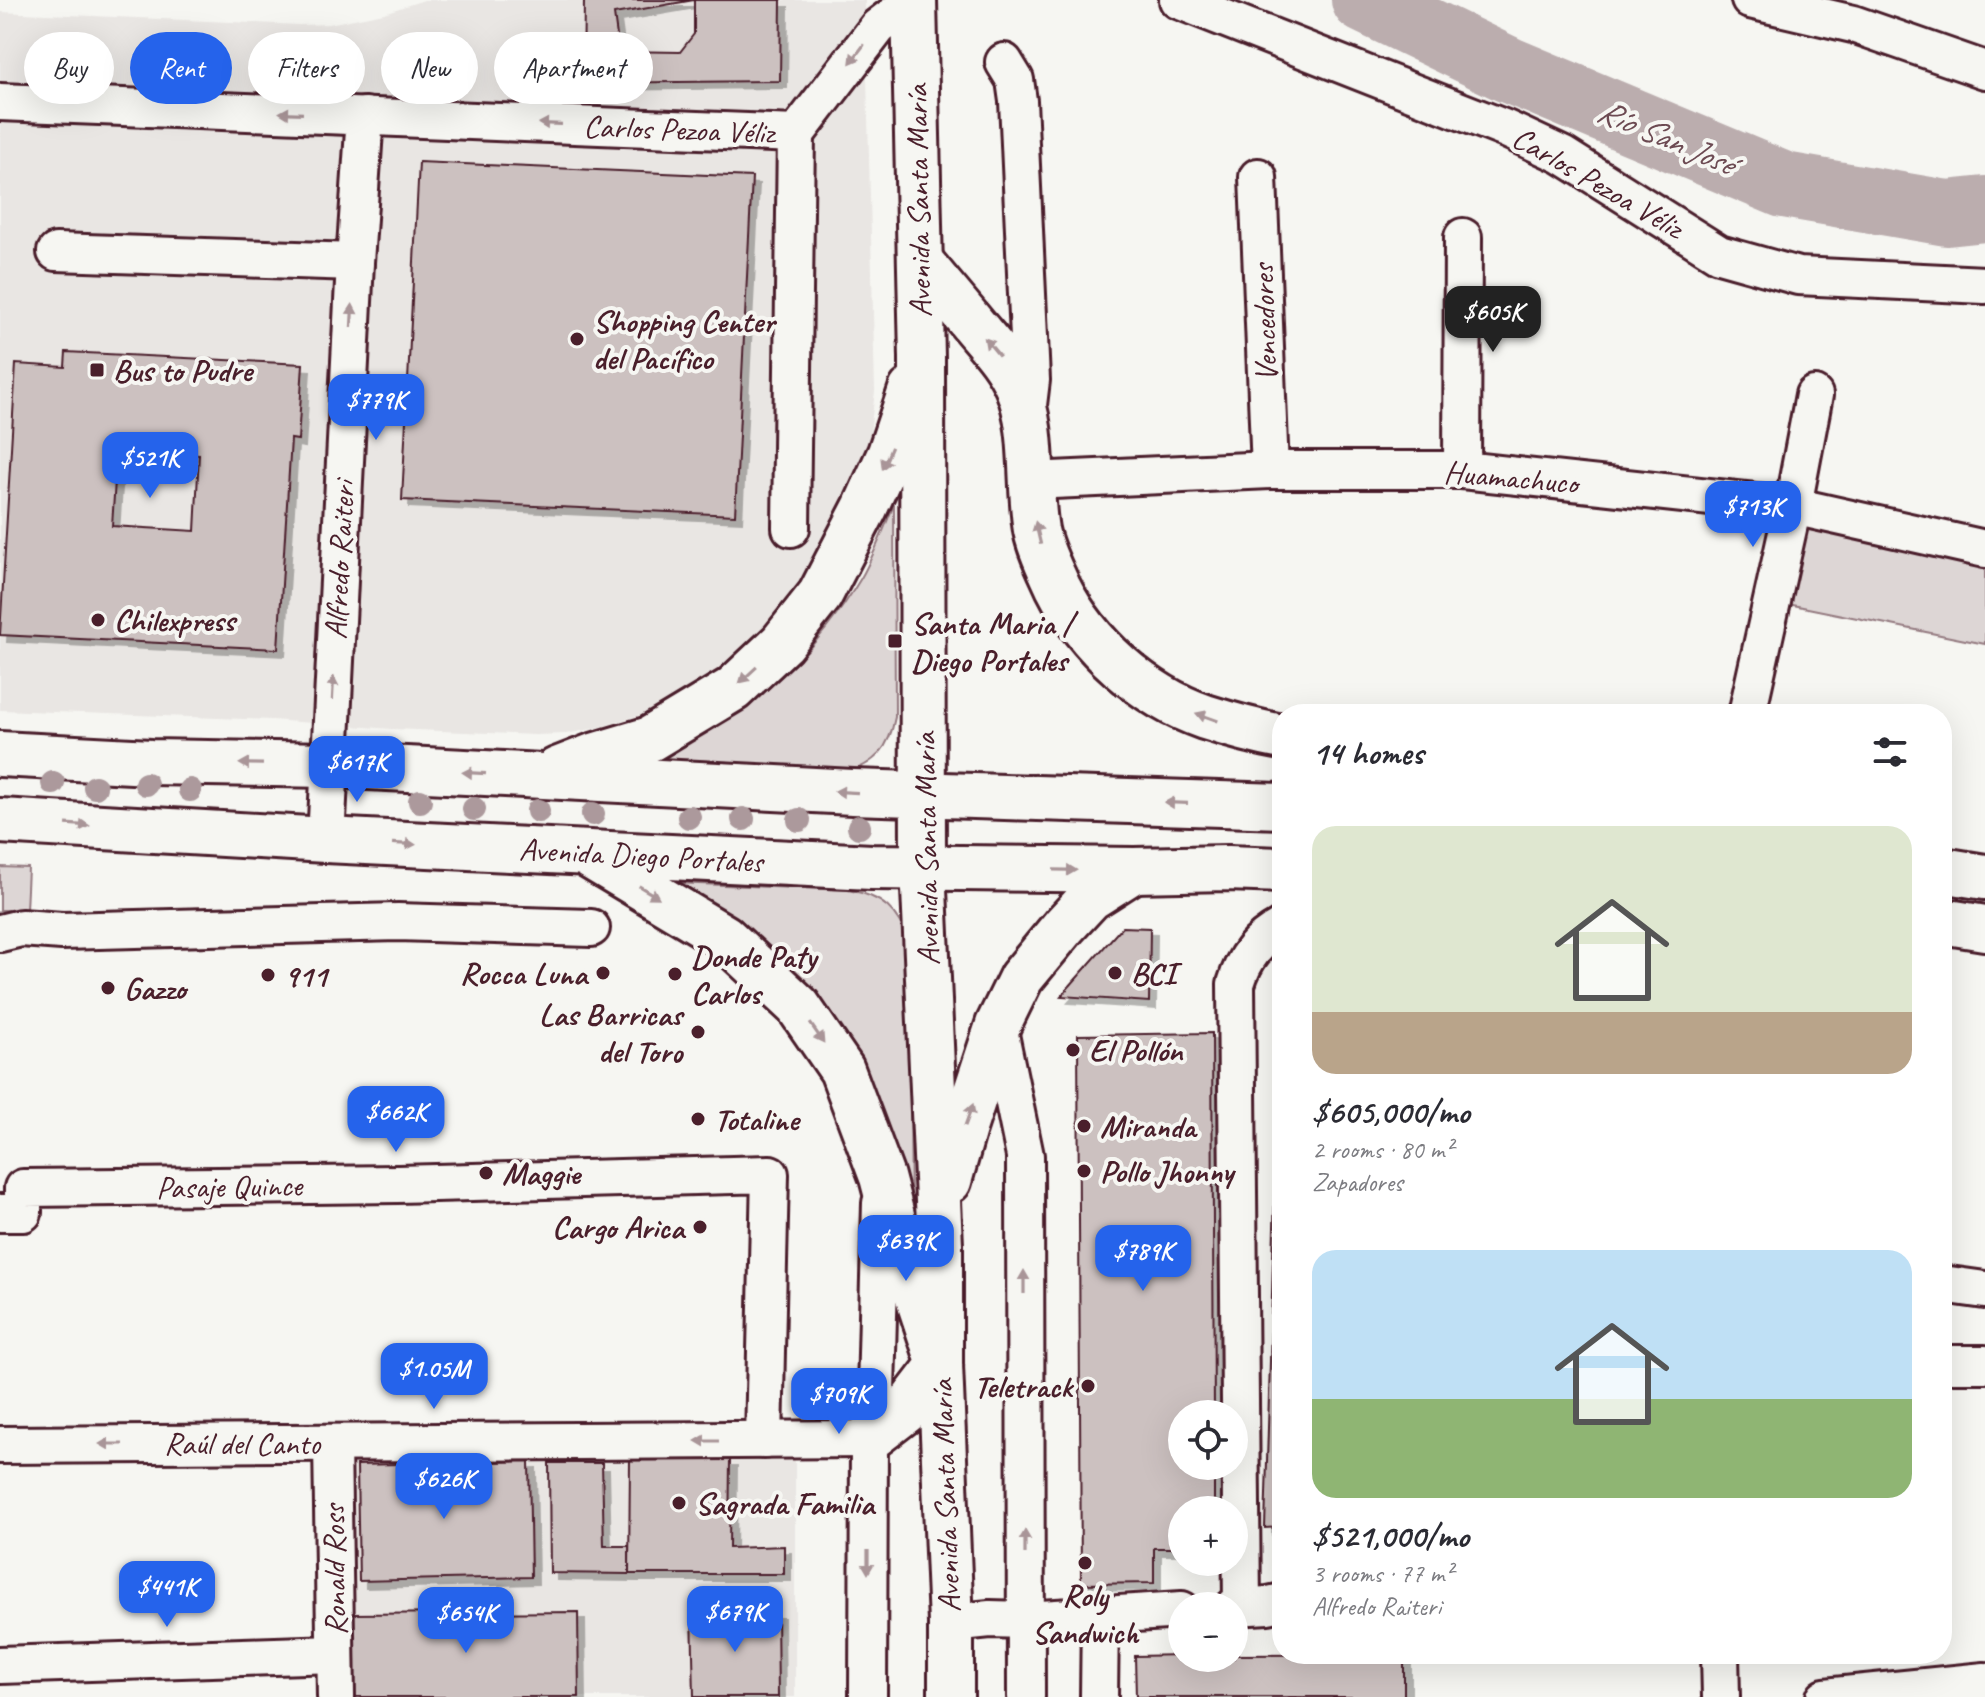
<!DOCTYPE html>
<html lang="en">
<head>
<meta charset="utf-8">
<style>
  body { margin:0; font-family:Caveat,sans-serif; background:#f7f7f7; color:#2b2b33; height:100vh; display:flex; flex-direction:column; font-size:30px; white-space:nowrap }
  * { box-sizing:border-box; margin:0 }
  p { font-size:26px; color:#7c7c81 }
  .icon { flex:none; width:44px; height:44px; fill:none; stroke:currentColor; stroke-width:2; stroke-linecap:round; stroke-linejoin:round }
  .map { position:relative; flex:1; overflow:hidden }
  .sheet { position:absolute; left:1272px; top:704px; width:680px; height:960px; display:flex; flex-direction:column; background:#fff; border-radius:32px; box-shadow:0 8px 32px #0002 }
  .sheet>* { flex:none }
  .top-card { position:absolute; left:24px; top:32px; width:760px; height:72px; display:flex; gap:16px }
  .fabs { position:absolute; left:1168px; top:1400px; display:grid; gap:16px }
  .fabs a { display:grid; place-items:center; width:80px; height:80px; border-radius:50%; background:#fff; box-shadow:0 8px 32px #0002; font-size:40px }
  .price { position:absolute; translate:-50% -68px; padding:0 18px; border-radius:16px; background:#2563eb; color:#fff; font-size:26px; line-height:52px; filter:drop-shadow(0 2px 4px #0008) }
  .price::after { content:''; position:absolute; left:50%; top:48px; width:24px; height:18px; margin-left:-12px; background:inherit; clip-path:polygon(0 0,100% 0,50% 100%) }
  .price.active { background:#222; color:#fff }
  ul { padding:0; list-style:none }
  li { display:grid; align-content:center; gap:16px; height:424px; padding:0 40px }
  li span { display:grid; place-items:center; height:248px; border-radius:24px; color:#555 }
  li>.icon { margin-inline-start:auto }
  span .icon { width:144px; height:144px; fill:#fffc; stroke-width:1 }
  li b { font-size:34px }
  h2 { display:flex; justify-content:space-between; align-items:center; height:96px; padding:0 40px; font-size:34px }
  .tag { padding:0 28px; border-radius:36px; background:#fff; box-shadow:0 8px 32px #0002; font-size:28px; line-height:72px }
  .tag.active { background:#2563eb; color:#fff }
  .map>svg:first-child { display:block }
  .built { fill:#e9e6e3 }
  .green { fill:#ddd6d5; stroke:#947a80; stroke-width:2 }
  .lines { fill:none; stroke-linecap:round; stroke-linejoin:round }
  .river { stroke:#bbadae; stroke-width:66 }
  .building { fill:#ccc1c0; stroke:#4a1f2b; stroke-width:2; fill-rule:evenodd; filter:url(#shadow) }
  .minor-casing { stroke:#4a1f2b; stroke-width:42 }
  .major-casing { stroke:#4a1f2b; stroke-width:50 }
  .minor { stroke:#f6f6f2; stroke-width:36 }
  .major { stroke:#f6f6f2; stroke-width:44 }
  .tree { fill:#ac999c }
  .oneway { fill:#a99598 }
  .poi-dot { fill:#4a1f2b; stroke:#f6f6f2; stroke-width:3 }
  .labels { text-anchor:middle; stroke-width:8; stroke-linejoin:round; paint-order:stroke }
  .street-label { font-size:32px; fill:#4a1f2b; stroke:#f6f6f2 }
  .poi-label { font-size:32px; font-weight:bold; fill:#4a1f2b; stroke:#f6f6f2; text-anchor:start }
  .water-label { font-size:34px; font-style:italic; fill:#6c4a52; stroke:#f6f6f2 }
</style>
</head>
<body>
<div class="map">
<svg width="1985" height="1697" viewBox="0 0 1985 1697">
  <defs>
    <filter id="shadow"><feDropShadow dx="7" dy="7" stdDeviation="0" flood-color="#0004"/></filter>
  </defs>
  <rect width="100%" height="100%" fill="#f6f6f2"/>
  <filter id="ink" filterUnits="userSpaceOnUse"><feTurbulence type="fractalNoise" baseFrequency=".0125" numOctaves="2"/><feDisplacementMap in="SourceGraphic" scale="16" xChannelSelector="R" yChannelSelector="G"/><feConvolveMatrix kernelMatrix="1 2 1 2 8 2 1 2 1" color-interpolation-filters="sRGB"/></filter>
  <g filter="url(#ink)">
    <!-- built -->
    <g class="built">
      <polygon points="424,0 865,0 875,391 870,434 856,509 749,657 660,709 597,728 566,734 535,735 392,729 272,720 0,710 0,12 300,25 329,24 384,13"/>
      <polygon points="795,1451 795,1697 346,1697 345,1460"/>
    </g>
    <!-- green -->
    <g class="green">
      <path d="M894,504L895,717C889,749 876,763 845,774L643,762C656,756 670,751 683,745C757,708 819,649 861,578C874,555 884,529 894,504Z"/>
      <polygon points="1802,517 1985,553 1985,644 1783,603"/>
      <polygon points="0,867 28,868 26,910 0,910"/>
      <path d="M648,882L848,890C883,896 898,911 909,943L911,1223L886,1128Z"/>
    </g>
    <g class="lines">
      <!-- river -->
      <polyline class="river" points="1364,0 1509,70 1784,185 1947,213 1985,209"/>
    </g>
    <!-- building -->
    <g class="building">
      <path d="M584,0H781L780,81L583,83ZM694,0V34L680,52L619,51L614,14Z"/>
      <polygon points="419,162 752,177 735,515 402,500"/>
      <path d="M66,352L303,364L298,440L291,439L278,649L0,635L16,364L65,367ZM117,450L199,454L195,531L112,526Z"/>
      <polygon points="1122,927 1150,928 1149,1002 1061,996"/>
      <polygon points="1282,961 1282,1527 1265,1528"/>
      <polygon points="1212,1033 1214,1414 1182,1414 1182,1466 1214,1466 1214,1510 1182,1510 1182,1548 1154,1548 1154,1583 1081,1584 1078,1035"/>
      <polygon points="730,1459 729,1548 784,1546 784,1574 629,1574 630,1460"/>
      <polygon points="529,1461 531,1577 359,1581 357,1465"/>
      <polygon points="549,1463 602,1463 604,1546 629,1546 629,1574 550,1573"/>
      <polygon points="692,1611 777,1611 778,1697 694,1697"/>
      <polygon points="578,1612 579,1697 354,1697 352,1614"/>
      <polygon points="1404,1654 1404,1697 1136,1697 1135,1656 1182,1655 1182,1658 1234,1658 1234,1655"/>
    </g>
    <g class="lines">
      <defs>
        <g id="minor">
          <polyline points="1178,0 1506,129 1562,155 1719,254 1798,276 1985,285"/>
          <polyline points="1750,0 1853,24 1985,70"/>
          <polyline points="1004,62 1015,80 1018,101 1031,380 1027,413"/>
          <polyline points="0,102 796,134"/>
          <polyline points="796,134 878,27 913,0"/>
          <polyline points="1258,177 1270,470"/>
          <polyline points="56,252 355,262"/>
          <polyline points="1462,470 1463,237"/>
          <polyline points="1031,481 1270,470 1462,470 1793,506 1985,549"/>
          <polyline points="791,528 796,134"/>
          <polyline points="1747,714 1793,506 1814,395"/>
          <polyline points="326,840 355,262 365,116"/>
          <polyline points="0,933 21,928 62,931 398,922 591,928"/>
          <polyline points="998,1025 1025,1156 1026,1697"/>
          <polyline points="0,1213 23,1213 23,1188 398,1184 770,1174 764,1440"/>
          <polyline points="1942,1284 1985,1290"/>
          <polyline points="1942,1364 1985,1364"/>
          <polyline points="332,1443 336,1697"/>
          <polyline points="0,1445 869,1439"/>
          <polyline points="1234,1607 1268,1605 1282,1602"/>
          <path d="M1242,1607L1236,984C1244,957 1258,940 1282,927"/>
          <polyline points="951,1623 990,1619 1025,1620 1182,1610"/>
          <polyline points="1720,1654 1721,1697"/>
          <polyline points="0,1665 335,1654"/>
          <polyline points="868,1697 869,1439 876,1391 881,1203"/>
          <polyline points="1099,1697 1100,1615"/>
          <polyline points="1825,1697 1985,1681"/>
        </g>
        <g id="major">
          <polyline points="914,0 922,358 923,867 940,1245 940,1365 951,1623 951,1697"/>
          <path d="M920,261C938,283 957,305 975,327C991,346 1007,363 1017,386C1036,430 1028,483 1036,530C1040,550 1050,569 1058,587C1087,645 1144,696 1205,717C1230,725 1256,732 1282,737"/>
          <polyline points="0,754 151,762 329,765 853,792 1282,806"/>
          <polyline points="557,770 593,756 650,739 733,689 782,643 820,595 865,508 890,453 911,390"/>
          <polyline points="0,821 326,840 872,867 1134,870 1228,868 1282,870"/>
          <polyline points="591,857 724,937 798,1006 842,1070 882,1177 896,1231 940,1365 904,1412 869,1439"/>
          <polyline points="1942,870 1985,877"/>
          <polyline points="1942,921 1985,928"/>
          <polyline points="949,1181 964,1128 998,1025 1021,978 1064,926 1090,898 1134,870"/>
        </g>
      </defs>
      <!-- minor casing -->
      <use href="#minor" class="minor-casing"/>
      <!-- major casing -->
      <use href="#major" class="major-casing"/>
      <!-- minor -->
      <use href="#minor" class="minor"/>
      <!-- major -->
      <use href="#major" class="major"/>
    </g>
    <!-- trees -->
    <g class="tree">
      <circle cx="53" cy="783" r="12"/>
      <circle cx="146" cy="784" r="12"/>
      <circle cx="95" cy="787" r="12"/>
      <circle cx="190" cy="790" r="12"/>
      <circle cx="420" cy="801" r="12"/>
      <circle cx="474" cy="809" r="12"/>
      <circle cx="538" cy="811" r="12"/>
      <circle cx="593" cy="814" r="12"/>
      <circle cx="689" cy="817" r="12"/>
      <circle cx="743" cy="819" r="12"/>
      <circle cx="799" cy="820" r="12"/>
      <circle cx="859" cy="827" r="12"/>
    </g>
    <!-- one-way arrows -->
    <defs><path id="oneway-solid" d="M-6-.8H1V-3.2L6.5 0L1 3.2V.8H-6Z" transform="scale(2)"/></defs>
    <g class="oneway">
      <use href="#oneway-solid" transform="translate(857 54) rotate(127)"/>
      <use href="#oneway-solid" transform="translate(291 113) rotate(-178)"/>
      <use href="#oneway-solid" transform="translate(550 124) rotate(-178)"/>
      <use href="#oneway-solid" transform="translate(352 316) rotate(-87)"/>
      <use href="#oneway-solid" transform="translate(992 347) rotate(-130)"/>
      <use href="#oneway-solid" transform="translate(887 458) rotate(113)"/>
      <use href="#oneway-solid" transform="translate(1038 533) rotate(-103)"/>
      <use href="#oneway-solid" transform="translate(748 675) rotate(137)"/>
      <use href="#oneway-solid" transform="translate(333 688) rotate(-87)"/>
      <use href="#oneway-solid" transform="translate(1207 717) rotate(-161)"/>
      <use href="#oneway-solid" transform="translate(251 764) rotate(-179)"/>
      <use href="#oneway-solid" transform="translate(474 773) rotate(-177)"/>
      <use href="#oneway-solid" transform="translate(846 792) rotate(-177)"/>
      <use href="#oneway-solid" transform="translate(1176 803) rotate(-178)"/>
      <use href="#oneway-solid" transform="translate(78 825) rotate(4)"/>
      <use href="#oneway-solid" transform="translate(404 844) rotate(3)"/>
      <use href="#oneway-solid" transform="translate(1065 870) rotate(1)"/>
      <use href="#oneway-solid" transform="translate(649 892) rotate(31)"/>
      <use href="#oneway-solid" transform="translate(817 1033) rotate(55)"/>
      <use href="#oneway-solid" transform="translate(969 1115) rotate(-70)"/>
      <use href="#oneway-solid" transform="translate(1024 1282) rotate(-90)"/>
      <use href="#oneway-solid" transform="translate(707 1441) rotate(180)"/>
      <use href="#oneway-solid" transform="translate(111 1444) rotate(180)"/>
      <use href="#oneway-solid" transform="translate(1025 1542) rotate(-90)"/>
      <use href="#oneway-solid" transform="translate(868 1562) rotate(90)"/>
    </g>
  </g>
  <!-- markers -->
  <g class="poi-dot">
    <circle cx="577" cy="339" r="8"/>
    <rect x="89" y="362" width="16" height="16" rx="4"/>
    <circle cx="98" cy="620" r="8"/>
    <rect x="887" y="633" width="16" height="16" rx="4"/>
    <circle cx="603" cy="973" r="8"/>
    <circle cx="1115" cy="973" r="8"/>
    <circle cx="675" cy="974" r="8"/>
    <circle cx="268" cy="975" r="8"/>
    <circle cx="108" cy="988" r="8"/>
    <circle cx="698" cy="1032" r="8"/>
    <circle cx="1073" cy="1050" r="8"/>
    <circle cx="698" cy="1119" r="8"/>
    <circle cx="1084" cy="1126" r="8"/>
    <circle cx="1084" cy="1171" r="8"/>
    <circle cx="486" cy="1173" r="8"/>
    <circle cx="700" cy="1227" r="8"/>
    <circle cx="1088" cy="1386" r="8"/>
    <circle cx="679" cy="1503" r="8"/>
    <circle cx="1085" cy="1563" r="8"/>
  </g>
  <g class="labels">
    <!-- street labels -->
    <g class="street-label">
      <text transform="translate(679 129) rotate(2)" y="11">Carlos Pezoa Véliz</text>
      <text transform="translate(1598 182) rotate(30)" y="11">Carlos Pezoa Véliz</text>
      <text transform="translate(918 201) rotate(-91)" y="11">Avenida Santa María</text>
      <text transform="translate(1264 323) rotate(-92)" y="11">Vencedores</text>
      <text transform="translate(1511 477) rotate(5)" y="11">Huamachuco</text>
      <text transform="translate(339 560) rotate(-87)" y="11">Alfredo Raiteri</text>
      <text transform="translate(926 849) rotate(-91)" y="11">Avenida Santa María</text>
      <text transform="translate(641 855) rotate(3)" y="11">Avenida Diego Portales</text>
      <text transform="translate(229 1186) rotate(-1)" y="11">Pasaje Quince</text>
      <text x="242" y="1454">Raúl del Canto</text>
      <text transform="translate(945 1496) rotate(-92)" y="11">Avenida Santa María</text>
      <text transform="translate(334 1570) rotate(-91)" y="11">Ronald Ross</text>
    </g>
    <!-- poi labels -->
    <g class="poi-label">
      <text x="593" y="332">Shopping Center<tspan x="593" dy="37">del Pacífico</tspan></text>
      <text x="113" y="381">Bus to Pudre</text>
      <text x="114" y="631">Chilexpress</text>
      <text x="911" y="634">Santa Maria /<tspan x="911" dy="37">Diego Portales</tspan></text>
      <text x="691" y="967">Donde Paty<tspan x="691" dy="37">Carlos</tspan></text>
      <text x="587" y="984" text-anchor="end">Rocca Luna</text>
      <text x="1131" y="984">BCI</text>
      <text x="284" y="986">911</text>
      <text x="124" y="999">Gazzo</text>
      <text x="682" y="1025" text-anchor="end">Las Barricas<tspan x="682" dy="37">del Toro</tspan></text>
      <text x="1089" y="1061">El Pollón</text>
      <text x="714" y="1130">Totaline</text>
      <text x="1100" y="1137">Miranda</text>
      <text x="1100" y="1182">Pollo Jhonny</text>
      <text x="502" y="1184">Maggie</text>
      <text x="684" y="1238" text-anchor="end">Cargo Arica</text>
      <text x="1072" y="1397" text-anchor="end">Teletrack</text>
      <text x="695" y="1514">Sagrada Familia</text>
      <text x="1085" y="1606" text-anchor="middle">Roly<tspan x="1085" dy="37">Sandwich</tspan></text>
    </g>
    <!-- water labels -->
    <g class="water-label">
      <text transform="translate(1666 136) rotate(23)" y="12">Río San José</text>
    </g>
  </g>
</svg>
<div class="fabs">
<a><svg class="icon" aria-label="locate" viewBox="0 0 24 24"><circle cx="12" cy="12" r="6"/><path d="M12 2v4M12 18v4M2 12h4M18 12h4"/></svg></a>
<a>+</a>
<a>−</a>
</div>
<b class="price active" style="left:1493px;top:354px">$605K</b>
<b class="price" style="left:376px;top:442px">$779K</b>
<b class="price" style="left:150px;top:500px">$521K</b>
<b class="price" style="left:1753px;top:549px">$713K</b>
<b class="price" style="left:357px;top:804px">$617K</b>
<b class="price" style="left:396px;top:1154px">$662K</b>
<b class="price" style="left:906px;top:1283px">$639K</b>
<b class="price" style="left:1143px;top:1293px">$789K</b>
<b class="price" style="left:434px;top:1411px">$1.05M</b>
<b class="price" style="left:839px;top:1436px">$709K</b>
<b class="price" style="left:444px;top:1521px">$626K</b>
<b class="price" style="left:167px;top:1629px">$441K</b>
<b class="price" style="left:735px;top:1654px">$679K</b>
<b class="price" style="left:466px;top:1655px">$654K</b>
<div class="top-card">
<a class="tag">Buy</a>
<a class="tag active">Rent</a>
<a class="tag">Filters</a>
<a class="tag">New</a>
<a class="tag">Apartment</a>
</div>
<section class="sheet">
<h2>14 homes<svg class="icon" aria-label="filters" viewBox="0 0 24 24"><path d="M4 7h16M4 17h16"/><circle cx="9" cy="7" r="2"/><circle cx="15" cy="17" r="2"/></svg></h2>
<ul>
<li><span style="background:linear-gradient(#dfe7d0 75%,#b9a48a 0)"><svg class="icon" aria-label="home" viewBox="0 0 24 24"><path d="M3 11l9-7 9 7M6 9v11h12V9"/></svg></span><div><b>$605,000/mo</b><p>2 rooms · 80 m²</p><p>Zapadores</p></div></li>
<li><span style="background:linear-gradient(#bfe0f5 60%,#8fb573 0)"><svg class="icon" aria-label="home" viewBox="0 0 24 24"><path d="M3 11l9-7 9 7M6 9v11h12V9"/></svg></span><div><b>$521,000/mo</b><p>3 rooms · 77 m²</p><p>Alfredo Raiteri</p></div></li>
</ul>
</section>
</div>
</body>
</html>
